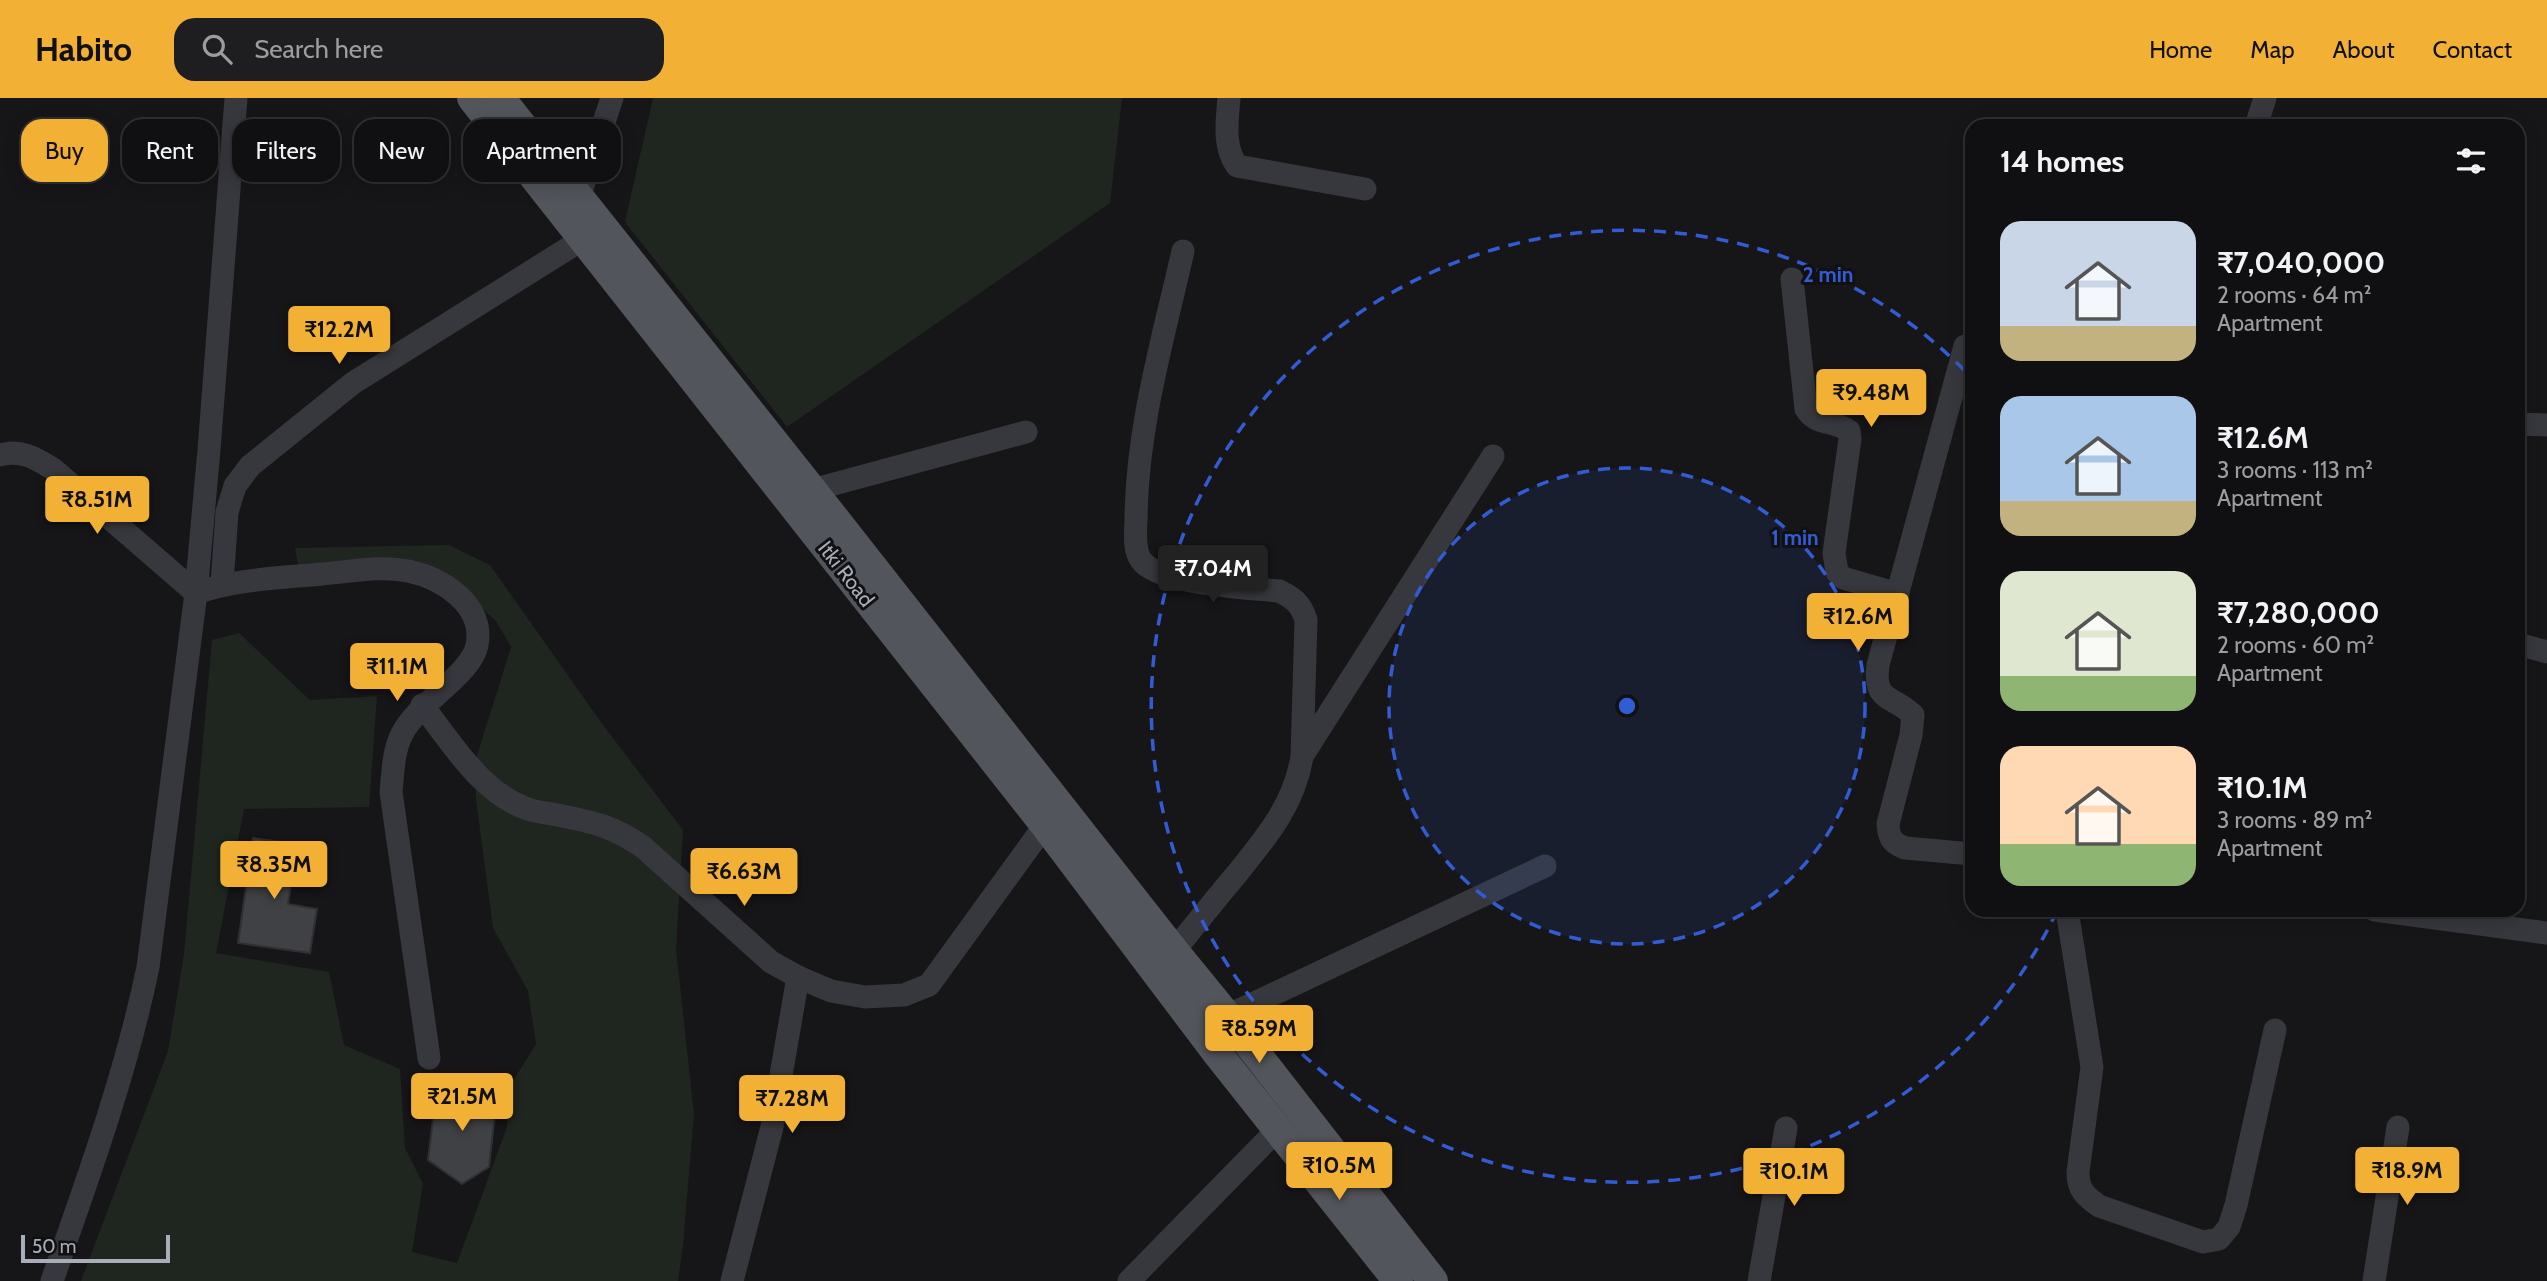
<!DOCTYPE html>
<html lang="en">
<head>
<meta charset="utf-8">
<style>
  body { margin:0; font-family:Cabin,sans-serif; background:#1e1e20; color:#f1f3f6; height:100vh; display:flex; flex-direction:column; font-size:26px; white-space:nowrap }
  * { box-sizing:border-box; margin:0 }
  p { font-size:23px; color:#9c9d9f }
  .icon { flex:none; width:38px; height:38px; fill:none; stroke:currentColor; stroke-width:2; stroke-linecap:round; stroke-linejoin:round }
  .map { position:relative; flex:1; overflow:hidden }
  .details { position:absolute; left:1965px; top:21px; width:560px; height:798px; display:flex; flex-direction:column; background:#101012; border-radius:21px; box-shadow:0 4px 18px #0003,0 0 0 2px #303032 }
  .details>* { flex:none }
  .top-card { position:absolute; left:21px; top:21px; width:665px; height:63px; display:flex; gap:14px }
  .scale { position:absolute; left:21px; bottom:18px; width:149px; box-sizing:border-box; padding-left:7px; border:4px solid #a8adb8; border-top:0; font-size:19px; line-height:24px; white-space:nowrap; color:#a8adb8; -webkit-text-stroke:5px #111113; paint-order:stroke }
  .price { position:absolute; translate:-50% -60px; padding:0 16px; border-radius:7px; background:#f2b134; color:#111; font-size:23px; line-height:46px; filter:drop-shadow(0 2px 4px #0008) }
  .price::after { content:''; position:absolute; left:50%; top:42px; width:21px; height:16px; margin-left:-10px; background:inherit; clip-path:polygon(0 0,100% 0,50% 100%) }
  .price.active { background:#222; color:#fff }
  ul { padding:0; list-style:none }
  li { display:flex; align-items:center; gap:21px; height:175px; padding:0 35px }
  li span { display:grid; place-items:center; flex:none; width:196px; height:140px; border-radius:21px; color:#555 }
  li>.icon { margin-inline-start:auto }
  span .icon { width:84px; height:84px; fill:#fffc; stroke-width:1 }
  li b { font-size:30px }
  h2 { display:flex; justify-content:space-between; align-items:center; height:84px; padding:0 35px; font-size:30px }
  .tag { padding:0 24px; border-radius:21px; background:#101012; box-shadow:0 4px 18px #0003,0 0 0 2px #303032; font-size:24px; line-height:63px }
  .tag.active { background:#f2b134; color:#111 }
  header { display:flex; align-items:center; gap:42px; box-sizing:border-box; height:98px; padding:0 35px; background:#f2b134; color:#111 }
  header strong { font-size:33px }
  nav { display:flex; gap:38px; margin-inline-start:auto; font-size:24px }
  .search { width:490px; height:63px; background:#1e1e20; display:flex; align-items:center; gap:18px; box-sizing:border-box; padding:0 24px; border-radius:21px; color:#9c9d9f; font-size:26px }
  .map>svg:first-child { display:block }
  .green { fill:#1e261f }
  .building { fill:#404145; stroke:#303034; stroke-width:2 }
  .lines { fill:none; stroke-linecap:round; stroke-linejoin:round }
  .minor { stroke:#37383d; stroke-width:23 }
  .major { stroke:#53555c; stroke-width:30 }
  .ring { fill:none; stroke:#325cd3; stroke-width:3.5; stroke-dasharray:12 9 }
  .labels { text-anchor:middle; stroke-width:6; stroke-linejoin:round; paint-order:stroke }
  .street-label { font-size:21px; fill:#a8adb8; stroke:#111113 }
  .centre { fill:#325cd3; stroke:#111113; stroke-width:3.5 }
  .ring-label { font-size:21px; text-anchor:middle; font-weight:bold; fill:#325cd3; stroke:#111113; stroke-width:6; stroke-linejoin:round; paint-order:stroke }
</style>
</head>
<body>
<header>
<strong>Habito</strong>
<div class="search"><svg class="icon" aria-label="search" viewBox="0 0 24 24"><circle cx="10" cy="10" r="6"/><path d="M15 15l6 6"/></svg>Search here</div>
<nav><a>Home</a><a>Map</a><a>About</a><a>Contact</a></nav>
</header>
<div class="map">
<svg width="2547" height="1183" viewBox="0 0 2547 1183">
  <rect width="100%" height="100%" fill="#161618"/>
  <!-- green -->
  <g class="green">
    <polygon points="653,0 1122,0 1110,105 787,329 625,124"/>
    <polygon points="449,447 490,467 603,627 683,732 676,851 694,1016 683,1147 678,1183 81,1183 168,953 184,856 212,542 239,535 310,602 377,598 369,709 244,711 216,855 329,874 344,947 400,971 405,1050 423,1086 412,1154 457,1165 507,1029 513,983 536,946 528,893 493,830 476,701 475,664 511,549 496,523 447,480 300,475 295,450"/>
  </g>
  <!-- building -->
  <g class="building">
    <polygon points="253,740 297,746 288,806 317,811 310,855 238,845"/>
    <polygon points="437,989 497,997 489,1069 462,1086 428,1062"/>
  </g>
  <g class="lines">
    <!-- minor -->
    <g class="minor">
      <path d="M1229,0C1227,24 1223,48 1237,68L1365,91"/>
      <polyline points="2256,28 2265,0"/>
      <polyline points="575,112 612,0"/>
      <path d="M1792,181L1806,311C1816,328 1835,322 1849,333L1850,341L1834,455L1837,474L1843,480L1898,496"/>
      <path d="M1965,248L1878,567C1873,605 1893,597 1913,617L1911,637L1888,726C1889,740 1892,745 1905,750L1972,756"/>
      <polyline points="2518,326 2547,327"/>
      <path d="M0,357C21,351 35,360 53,371L196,495C236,481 280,480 322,476C350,474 380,467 408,473C442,480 485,507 477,547C472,576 417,605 402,636C393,653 393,675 391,694L429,960"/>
      <polyline points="812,392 1026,334"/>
      <polyline points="222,486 227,414 235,388 250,368 353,285 583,141"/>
      <polyline points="2518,546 2547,554"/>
      <path d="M422,607C451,644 480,693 525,710C535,714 547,715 557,717C593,724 613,728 643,749L771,864L798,879L831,893L865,899L904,897L929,887L1045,727"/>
      <polyline points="1304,655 1493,358"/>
      <path d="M2067,812L2092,969L2078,1074C2078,1092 2085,1098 2099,1108L2203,1144L2219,1141L2229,1129L2236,1107L2275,932"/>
      <polyline points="2375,812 2547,835"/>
      <path d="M1174,853C1194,828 1214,803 1235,778C1265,741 1295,706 1302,658L1306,522C1301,506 1294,500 1279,493C1250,490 1157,486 1141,462C1133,451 1136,433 1136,420C1137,329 1163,241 1183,153"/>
      <polyline points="1227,918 1545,768"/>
      <path d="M52,1183C88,1080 126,976 148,869L196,495L209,352L236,0"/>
      <polyline points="732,1183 772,1029 798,879"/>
      <polyline points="1129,1183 1277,1032"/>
      <polyline points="1759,1183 1786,1030"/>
      <polyline points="2374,1183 2398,1029"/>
    </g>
    <!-- major -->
    <g class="major">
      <polyline points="472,0 1045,727 1217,955 1398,1183"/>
      <polyline points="500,0 812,392 1174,853 1227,918 1433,1183"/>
    </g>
  </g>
  <!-- distance rings -->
  <circle cx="1627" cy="608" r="238" fill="#325cd3" fill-opacity=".12"/>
  <g class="ring">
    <circle cx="1627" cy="608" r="238"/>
    <path d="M2057 813A476 476 0 1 1 1969 277"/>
  </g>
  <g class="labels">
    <!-- street labels -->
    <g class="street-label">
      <text transform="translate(846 476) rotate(52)" y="7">Itki Road</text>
    </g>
  </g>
  <circle cx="1627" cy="608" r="10" class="centre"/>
  <g class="ring-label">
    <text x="1828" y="184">2 min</text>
    <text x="1795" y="447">1 min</text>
  </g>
</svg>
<div class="scale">50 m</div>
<b class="price" style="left:339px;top:268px">₹12.2M</b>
<b class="price" style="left:1871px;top:331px">₹9.48M</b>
<b class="price" style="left:97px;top:438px">₹8.51M</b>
<b class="price active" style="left:1213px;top:507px">₹7.04M</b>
<b class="price" style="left:1858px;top:555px">₹12.6M</b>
<b class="price" style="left:397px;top:605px">₹11.1M</b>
<b class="price" style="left:274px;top:803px">₹8.35M</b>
<b class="price" style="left:744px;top:810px">₹6.63M</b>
<b class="price" style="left:1259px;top:967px">₹8.59M</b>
<b class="price" style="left:462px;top:1035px">₹21.5M</b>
<b class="price" style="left:792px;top:1037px">₹7.28M</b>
<b class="price" style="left:1339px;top:1104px">₹10.5M</b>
<b class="price" style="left:2407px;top:1109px">₹18.9M</b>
<b class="price" style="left:1794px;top:1110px">₹10.1M</b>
<div class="top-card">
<a class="tag active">Buy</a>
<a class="tag">Rent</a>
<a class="tag">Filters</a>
<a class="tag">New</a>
<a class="tag">Apartment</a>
</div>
<section class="details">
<h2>14 homes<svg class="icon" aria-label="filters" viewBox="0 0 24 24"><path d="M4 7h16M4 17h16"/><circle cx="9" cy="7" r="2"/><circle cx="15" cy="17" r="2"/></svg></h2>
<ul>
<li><span style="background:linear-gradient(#c9d6e8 75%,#c2b280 0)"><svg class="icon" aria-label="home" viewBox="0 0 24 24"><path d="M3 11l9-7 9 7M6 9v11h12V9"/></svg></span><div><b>₹7,040,000</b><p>2 rooms · 64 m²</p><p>Apartment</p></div></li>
<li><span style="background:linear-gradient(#a9c7e8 75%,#c2b280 0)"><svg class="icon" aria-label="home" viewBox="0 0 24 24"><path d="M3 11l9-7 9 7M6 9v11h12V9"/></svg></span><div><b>₹12.6M</b><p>3 rooms · 113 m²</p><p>Apartment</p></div></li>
<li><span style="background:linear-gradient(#dfe7d0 75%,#8fb573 0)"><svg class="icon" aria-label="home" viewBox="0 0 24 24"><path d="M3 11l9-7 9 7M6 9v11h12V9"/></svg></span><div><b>₹7,280,000</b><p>2 rooms · 60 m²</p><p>Apartment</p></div></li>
<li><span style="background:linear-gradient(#ffd9b3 70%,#8fb573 0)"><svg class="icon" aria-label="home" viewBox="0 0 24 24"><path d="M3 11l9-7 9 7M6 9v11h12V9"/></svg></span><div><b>₹10.1M</b><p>3 rooms · 89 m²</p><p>Apartment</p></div></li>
</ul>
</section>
</div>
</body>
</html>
